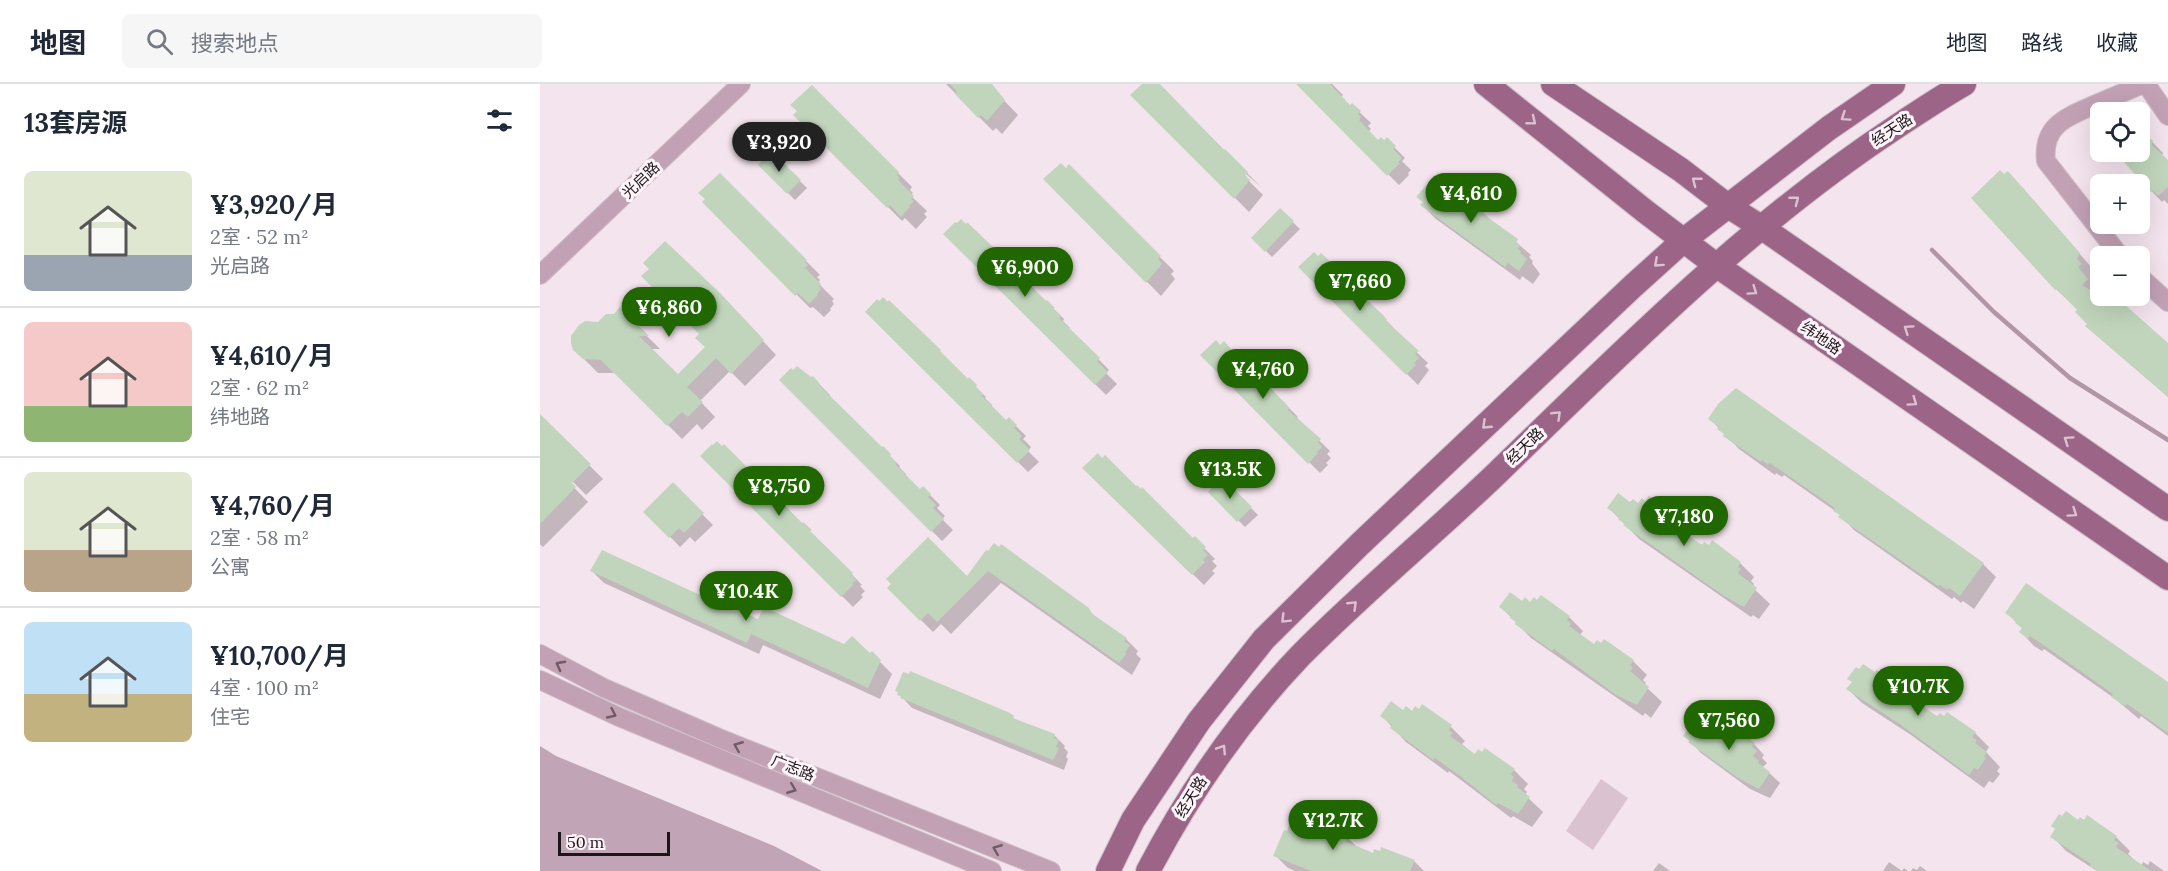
<!DOCTYPE html>
<html lang="zh">
<head>
<meta charset="utf-8">
<style>
  body { margin:0; font-family:Lora,"Noto Sans SC",serif; background:#f6f6f7; color:#1f2937; height:100vh; display:flex; flex-direction:column; font-size:22px; white-space:nowrap }
  * { box-sizing:border-box; margin:0 }
  p { font-size:20px; color:#747a83 }
  .icon { flex:none; width:33px; height:33px; fill:none; stroke:currentColor; stroke-width:2; stroke-linecap:round; stroke-linejoin:round }
  .map { position:relative; flex:1; overflow:hidden }
  .sheet { display:flex; flex-direction:column; background:#fff; width:540px }
  .sheet>* { flex:none }
  .controls { position:absolute; left:1550px; top:18px; display:grid; gap:12px }
  .controls a { display:grid; place-items:center; width:60px; height:60px; border-radius:9px; background:#fff; box-shadow:0 6px 24px #0002; font-size:30px }
  .scale { position:absolute; left:18px; bottom:15px; width:112px; box-sizing:border-box; padding-left:6px; border:3px solid #1c1619; border-top:0; font-size:16px; line-height:21px; white-space:nowrap; color:#1c1619; -webkit-text-stroke:4px #fdf4f9; paint-order:stroke }
  .price { position:absolute; translate:-50% -51px; padding:0 14px; border-radius:21px; background:#206700; color:#fff; font-size:20px; line-height:39px; filter:drop-shadow(0 2px 3px #0008) }
  .price::after { content:''; position:absolute; left:50%; top:36px; width:18px; height:14px; margin-left:-9px; background:inherit; clip-path:polygon(0 0,100% 0,50% 100%) }
  .price.on { background:#222; color:#fff }
  ul { padding:0; list-style:none }
  li { display:flex; align-items:center; gap:18px; height:150px; padding:0 24px }
  li+li { border-top:2px solid #e0e1e3 }
  li span { display:grid; place-items:center; flex:none; width:168px; height:120px; border-radius:9px; color:#555 }
  li>.icon { margin-inline-start:auto }
  span .icon { width:72px; height:72px; fill:#fffc; stroke-width:1 }
  li b { font-size:26px }
  h2 { display:flex; justify-content:space-between; align-items:center; height:72px; padding:0 24px; font-size:26px }
  header { display:flex; align-items:center; gap:36px; box-sizing:border-box; height:84px; padding:0 30px; background:#fff; border-bottom:2px solid #e0e1e3 }
  header strong { font-size:28px }
  nav { display:flex; gap:33px; margin-inline-start:auto; font-size:21px }
  .search { width:420px; height:54px; background:#f6f6f7; display:flex; align-items:center; gap:15px; box-sizing:border-box; padding:0 21px; border-radius:9px; color:#747a83; font-size:22px }
  main { display:flex; flex:1; min-height:0 }
  .map>svg:first-child { display:block }
  .green { fill:#dbc2d0 }
  .forest { fill:#c1a4b5 }
  .shadow { fill:#0003 }
  .lines { fill:none; stroke-linecap:round; stroke-linejoin:round }
  .stream { stroke:#b295a6; stroke-width:4.5 }
  .building { fill:#c1d5bc }
  .minor-casing { stroke:#cdbfc7; stroke-width:20 }
  .major-casing { stroke:#cdbfc7; stroke-width:26 }
  .minor { stroke:#c2a1b4; stroke-width:18 }
  .major { stroke:#9c6487; stroke-width:24 }
  .oneway { stroke:#dbc2d1 }
  .oneway2 { stroke:#6f5c66 }
  .labels { text-anchor:middle; stroke-width:6; stroke-linejoin:round; paint-order:stroke }
  .street-label { font-size:15px; fill:#1c1619; stroke:#fdf4f9 }
</style>
</head>
<body>
<header>
<strong>地图</strong>
<div class="search"><svg class="icon" aria-label="search" viewBox="0 0 24 24"><circle cx="10" cy="10" r="6"/><path d="M15 15l6 6"/></svg>搜索地点</div>
<nav><a>地图</a><a>路线</a><a>收藏</a></nav>
</header>
<main>
<section class="sheet">
<h2>13套房源<svg class="icon" aria-label="filters" viewBox="0 0 24 24"><path d="M4 7h16M4 17h16"/><circle cx="9" cy="7" r="2"/><circle cx="15" cy="17" r="2"/></svg></h2>
<ul>
<li><span style="background:linear-gradient(#dfe7d0 70%,#9aa5b1 0)"><svg class="icon" aria-label="home" viewBox="0 0 24 24"><path d="M3 11l9-7 9 7M6 9v11h12V9"/></svg></span><div><b>¥3,920/月</b><p>2室 · 52 m²</p><p>光启路</p></div></li>
<li><span style="background:linear-gradient(#f6c9c9 70%,#8fb573 0)"><svg class="icon" aria-label="home" viewBox="0 0 24 24"><path d="M3 11l9-7 9 7M6 9v11h12V9"/></svg></span><div><b>¥4,610/月</b><p>2室 · 62 m²</p><p>纬地路</p></div></li>
<li><span style="background:linear-gradient(#dfe7d0 65%,#b9a48a 0)"><svg class="icon" aria-label="home" viewBox="0 0 24 24"><path d="M3 11l9-7 9 7M6 9v11h12V9"/></svg></span><div><b>¥4,760/月</b><p>2室 · 58 m²</p><p>公寓</p></div></li>
<li><span style="background:linear-gradient(#bfe0f5 60%,#c2b280 0)"><svg class="icon" aria-label="home" viewBox="0 0 24 24"><path d="M3 11l9-7 9 7M6 9v11h12V9"/></svg></span><div><b>¥10,700/月</b><p>4室 · 100 m²</p><p>住宅</p></div></li>
</ul>
</section>
<div class="map">
<svg width="1628" height="787" viewBox="0 0 1628 787">
  <rect width="100%" height="100%" fill="#f4e4ed"/>
  <!-- green -->
  <polygon class="green" points="1061,695 1088,714 1053,766 1026,747"/>
  <!-- forest -->
  <polygon class="forest" points="0,662 16,672 234,762 282,787 0,787"/>
  <!-- shadow -->
  <g class="shadow">
    <polygon points="406,0 448,0 478,31 462,50 456,44 453,47"/>
    <polygon points="606,0 618,0 721,103 706,90 704,92 723,111 709,128 593,11"/>
    <polygon points="758,0 792,0 803,11 801,13 810,23 812,21 831,39 828,42 831,45 828,48 838,58 844,58 847,56 865,74 862,77 871,86 868,89 869,91 859,101"/>
    <polygon points="272,3 372,103 370,106 373,109 370,111 387,127 384,130 387,133 376,145 365,134 362,137 256,31"/>
    <polygon points="1599,44 1623,69 1622,73 1628,79 1628,120 1624,116 1622,118 1600,95 1601,93 1579,68 1599,68"/>
    <polygon points="231,69 267,104 255,116 220,81"/>
    <polygon points="529,83 634,187 631,190 635,195 621,212 505,95"/>
    <polygon points="180,91 280,191 277,193 280,196 278,199 294,215 292,217 294,220 290,225 291,226 284,233 273,223 270,224 164,118"/>
    <polygon points="1481,102 1552,184 1550,189 1554,194 1550,198 1560,209 1558,212 1628,260 1628,313 1561,255 1547,242 1549,239 1539,227 1516,205"/>
    <polygon points="882,121 943,129 991,171 989,173 993,177 992,179 1000,190 993,200 982,192 980,196 896,135"/>
    <polygon points="740,126 760,145 732,173 713,154"/>
    <polygon points="427,140 524,235 523,237 530,244 529,245 569,286 566,289 577,300 566,311 405,150"/>
    <polygon points="781,171 802,192 801,193 854,244 855,248 888,279 885,282 889,286 878,301 760,183"/>
    <polygon points="350,218 446,313 445,314 452,321 451,323 466,338 469,335 486,352 483,355 491,363 488,367 499,378 488,388 327,228"/>
    <polygon points="80,225 120,265 110,265 138,293 167,263 194,226 236,271 205,302 190,287 160,317 175,333 162,346 157,340 142,355 76,289 58,289 34,265 58,240 75,231"/>
    <polygon points="662,271 715,290 757,332 758,336 790,367 787,370 791,374 786,379 788,381 780,389"/>
    <polygon points="273,294 290,311 289,312 360,382 359,383 366,390 365,392 380,407 383,404 400,421 397,424 405,432 402,435 413,446 402,457 241,296"/>
    <polygon points="0,332 63,395 46,411 28,393 26,395 48,418 3,463 0,460"/>
    <polygon points="1170,335 1443,480 1456,493 1434,525 1423,517 1421,519 1414,513 1412,515 1314,446 1298,429 1244,391 1242,393 1236,389 1235,391 1199,365"/>
    <polygon points="162,372 262,441 263,440 322,501 320,502 325,507 321,511 323,513 313,523"/>
    <polygon points="544,384 653,456 655,455 675,475 672,477 677,482 672,487 675,489 664,501"/>
    <polygon points="682,395 718,431 705,443 670,408"/>
    <polygon points="133,401 173,441 155,458 150,453 140,463 106,428"/>
    <polygon points="1090,420 1099,421 1137,434 1151,448 1148,452 1152,456 1200,479 1214,493 1211,497 1214,500 1212,503 1230,520 1219,535 1213,531 1211,533 1099,455 1069,424"/>
    <polygon points="446,468 548,525 559,537 586,555 598,567 596,570 601,575 592,591 461,499 411,550 401,540 393,548 349,504 427,494"/>
    <polygon points="52,487 330,572 332,570 352,590 340,615 223,561 219,570 64,499"/>
    <polygon points="982,519 991,520 1029,533 1043,547 1040,551 1054,562 1093,577 1107,591 1103,596 1106,599 1104,601 1122,618 1111,634 1105,629 1103,632 991,554 961,523"/>
    <polygon points="1467,529 1628,600 1628,652 1601,632 1599,635 1574,614 1504,565 1502,567 1494,562 1481,548 1483,545"/>
    <polygon points="1319,587 1371,606 1368,616 1374,607 1387,620 1384,623 1397,634 1404,634 1407,630 1435,649 1449,663 1446,668 1460,683 1457,687 1460,690 1453,699 1449,697 1444,704 1371,651 1322,619 1308,605"/>
    <polygon points="359,610 473,633 476,637 514,651 525,662 524,664 528,668 526,673 528,675 524,686 372,624"/>
    <polygon points="864,628 872,629 911,643 925,657 922,660 935,672 974,686 988,700 984,705 987,708 985,711 1003,728 992,743 973,732 971,734 909,687 908,689 866,658 842,632"/>
    <polygon points="1168,646 1214,660 1224,671 1222,674 1227,679 1223,683 1240,699 1230,714 1210,705 1161,669 1145,652"/>
    <polygon points="1538,738 1576,753 1590,767 1588,770 1601,782 1603,778 1608,781 1610,777 1624,787 1557,787 1526,767 1512,752"/>
    <polygon points="803,749 816,762 834,771 874,777 884,787 755,787 748,784 735,771"/>
    <polygon points="1349,778 1362,787 1364,784 1368,787 1343,787"/>
    <polygon points="1119,779 1130,787 1113,787"/>
    <polygon points="1380,782 1387,787 1371,787 1373,784 1377,786"/>
  </g>
  <g class="lines">
    <!-- stream -->
    <polyline class="stream" points="1392,166 1454,228 1530,294 1628,356"/>
  </g>
  <!-- building -->
  <g class="building">
    <polygon points="410,0 452,0 465,16 447,37 441,31 438,34 415,10 417,8"/>
    <polygon points="602,0 620,0 684,66 685,65 708,88 705,91 710,96 694,115 590,11"/>
    <polygon points="756,0 790,0 810,21 812,19 821,27 818,30 821,33 819,36 838,56 841,53 844,56 847,53 856,62 853,65 862,74 858,78 860,79 847,92"/>
    <polygon points="272,1 359,88 357,91 360,94 358,96 374,112 371,115 374,117 369,122 370,123 361,133 350,121 347,124 253,31 257,27 250,21"/>
    <polygon points="1599,43 1613,57 1612,61 1628,76 1628,103 1618,112 1613,107 1611,108 1575,68 1599,68"/>
    <polygon points="231,67 261,96 247,110 218,81"/>
    <polygon points="521,79 526,84 529,80 621,172 618,175 622,180 606,199 503,95"/>
    <polygon points="1460,86 1464,90 1468,87 1540,169 1537,175 1542,180 1538,183 1548,195 1542,201 1570,218 1572,215 1578,221 1583,219 1628,259 1628,313 1545,242 1547,240 1535,228 1537,226 1517,205 1515,206 1431,114"/>
    <polygon points="180,89 267,176 265,178 268,181 265,184 281,200 279,202 281,205 277,210 278,211 269,220 258,209 255,212 162,118 165,115 158,109"/>
    <polygon points="893,94 903,99 944,128 943,130 978,155 976,159 980,162 978,165 981,167 980,169 987,175 979,187 968,179 965,183 880,121 883,118 876,113"/>
    <polygon points="740,124 754,137 725,168 711,154"/>
    <polygon points="421,135 426,140 427,138 479,188 478,189 506,217 507,216 515,224 513,225 521,232 519,234 560,274 557,277 568,288 555,301 403,150 415,138 417,139"/>
    <polygon points="125,157 181,210 224,256 191,290 176,274 147,303 163,318 148,333 142,328 127,342 61,276 43,275 33,266 31,259 31,252 39,241 45,237 58,238 66,230 74,230 80,223 109,252 99,252 138,290 165,263 155,254 159,250 101,192 109,185 103,179"/>
    <polygon points="774,168 778,172 781,169 793,180 791,182 844,232 847,236 846,237 879,267 875,270 879,274 874,279 876,281 866,291 758,183"/>
    <polygon points="343,213 348,218 349,216 401,266 400,267 428,295 429,293 437,301 436,303 443,310 442,312 466,336 469,333 477,341 474,344 482,352 479,355 490,366 477,379 325,228 337,215 339,217"/>
    <polygon points="676,256 680,261 684,257 713,290 715,288 746,320 749,324 748,326 781,355 778,358 782,363 777,368 778,369 768,380 660,271"/>
    <polygon points="257,282 271,293 273,292 280,300 279,301 342,363 343,362 351,370 350,372 357,379 355,380 380,405 383,402 391,410 388,413 396,421 393,424 404,435 391,448 239,296 251,284 253,286"/>
    <polygon points="1196,304 1444,479 1420,512 1409,504 1407,506 1400,501 1398,502 1298,433 1300,431 1293,427 1295,424 1230,379 1228,381 1222,376 1221,378 1183,352 1184,350 1177,345 1179,343 1168,335 1178,320"/>
    <polygon points="0,330 51,380 32,399 36,403 0,440"/>
    <polygon points="177,357 182,362 184,360 227,403 228,402 236,410 235,411 262,439 263,438 272,446 270,447 313,489 311,491 316,496 312,500 313,501 301,513 160,372 172,360 173,361"/>
    <polygon points="558,369 562,374 565,371 596,402 597,401 601,405 602,403 653,454 655,452 666,463 663,466 668,471 663,476 665,478 652,491 542,384"/>
    <polygon points="682,393 712,423 697,438 668,408"/>
    <polygon points="133,398 164,429 144,449 139,444 129,454 103,428"/>
    <polygon points="1078,409 1090,418 1093,415 1098,419 1102,414 1105,417 1109,412 1138,433 1135,437 1139,441 1137,444 1162,461 1164,458 1169,461 1172,456 1201,478 1198,483 1201,485 1198,489 1217,504 1204,523 1184,512 1083,441 1085,440 1078,435 1079,433 1067,424"/>
    <polygon points="388,453 427,492 446,466 448,467 454,459 459,463 461,460 549,524 551,529 587,554 584,557 590,561 585,568 587,569 579,579 448,487 397,538 388,529 380,537 347,504 351,500 346,495"/>
    <polygon points="62,466 195,527 196,525 218,535 224,523 304,560 312,552 330,569 332,567 341,576 328,604 211,550 207,559 50,487"/>
    <polygon points="1486,499 1628,598 1628,649 1587,620 1585,622 1571,613 1573,610 1518,571 1490,552 1488,555 1479,548 1482,544 1475,539 1476,537 1465,529"/>
    <polygon points="970,508 982,517 985,513 990,518 994,513 997,516 1001,511 1030,532 1027,536 1031,540 1029,542 1054,560 1057,556 1061,559 1064,555 1094,576 1090,581 1093,584 1090,587 1109,603 1097,621 1076,611 1018,568 1014,565 1012,567 975,540 976,538 970,534 971,532 959,523"/>
    <polygon points="1323,580 1335,588 1336,586 1340,588 1344,584 1374,605 1371,609 1375,612 1373,616 1397,632 1400,629 1404,632 1407,628 1436,648 1432,653 1437,656 1435,659 1447,668 1444,672 1446,674 1438,686 1434,684 1429,691 1361,641 1306,605 1312,598 1307,595 1316,583 1319,585"/>
    <polygon points="370,587 470,629 474,632 473,634 515,650 514,654 519,656 516,663 519,664 513,676 360,614 361,612 357,611 358,608 355,607 363,588 369,590"/>
    <polygon points="851,617 863,626 866,622 872,627 875,622 879,625 882,620 912,641 909,646 913,649 910,652 935,670 938,665 942,668 945,664 975,685 971,690 974,693 972,697 978,701 977,703 990,713 978,730 958,719 956,721 920,692 895,674 893,676 850,644 852,641 840,632"/>
    <polygon points="1155,635 1168,644 1169,642 1175,646 1178,641 1182,644 1185,639 1215,659 1212,663 1217,667 1213,672 1219,677 1218,679 1230,688 1219,705 1198,694 1148,658 1150,657 1143,652"/>
    <polygon points="1526,727 1538,736 1540,733 1544,736 1547,731 1564,743 1577,752 1574,756 1579,759 1576,763 1611,787 1557,787 1550,782 1551,780 1510,753 1515,745 1511,742 1519,730 1522,732"/>
    <polygon points="770,733 804,748 802,751 807,753 806,758 819,763 833,769 834,765 840,767 841,763 875,776 870,787 771,787 733,772 744,746 747,747 751,736 762,740 763,737 768,739"/>
  </g>
  <g class="lines">
    <defs>
      <g id="minor">
        <polyline points="1606,0 1628,32"/>
        <path d="M1580,172L1506,77C1502,41 1527,33 1554,21C1570,14 1587,7 1603,0"/>
        <polyline points="0,191 201,0"/>
        <polyline points="1599,192 1628,218"/>
        <polyline points="0,570 64,604 179,654 511,787"/>
        <polyline points="0,596 79,633 452,787"/>
      </g>
      <g id="major">
        <polyline points="946,0 1106,128 1176,181 1628,494"/>
        <polyline points="1013,0 1141,86 1188,122 1221,143 1628,425"/>
        <polyline points="568,787 593,736 659,637 724,555 820,460 1093,202 1144,156 1289,44 1353,0"/>
        <path d="M608,787C649,709 699,636 760,572C822,509 890,453 954,392C1081,269 1207,141 1356,43C1379,28 1401,13 1424,0"/>
      </g>
    </defs>
    <!-- minor casing -->
    <use href="#minor" class="minor-casing"/>
    <!-- major casing -->
    <use href="#major" class="major-casing"/>
    <!-- minor -->
    <use href="#minor" class="minor"/>
    <!-- major -->
    <use href="#major" class="major"/>
  </g>
  <!-- one-way arrows -->
  <defs><path id="oneway-chevron" d="M-2-3.5L2.5 0L-2 3.5" fill="none" stroke-width="1.6" stroke-linecap="round" stroke-linejoin="round" transform="scale(1.5)"/></defs>
  <g class="oneway">
    <use href="#oneway-chevron" transform="translate(1305 33) rotate(146)"/>
    <use href="#oneway-chevron" transform="translate(992 37) rotate(39)"/>
    <use href="#oneway-chevron" transform="translate(1156 97) rotate(-142)"/>
    <use href="#oneway-chevron" transform="translate(1255 116) rotate(-38)"/>
    <use href="#oneway-chevron" transform="translate(1118 179) rotate(138)"/>
    <use href="#oneway-chevron" transform="translate(1213 207) rotate(35)"/>
    <use href="#oneway-chevron" transform="translate(1368 245) rotate(-145)"/>
    <use href="#oneway-chevron" transform="translate(1373 318) rotate(35)"/>
    <use href="#oneway-chevron" transform="translate(1017 331) rotate(-44)"/>
    <use href="#oneway-chevron" transform="translate(946 341) rotate(137)"/>
    <use href="#oneway-chevron" transform="translate(1528 356) rotate(-145)"/>
    <use href="#oneway-chevron" transform="translate(1533 429) rotate(34)"/>
    <use href="#oneway-chevron" transform="translate(813 521) rotate(-44)"/>
    <use href="#oneway-chevron" transform="translate(745 535) rotate(135)"/>
    <use href="#oneway-chevron" transform="translate(682 665) rotate(-57)"/>
  </g>
  <g class="oneway2">
    <use href="#oneway-chevron" transform="translate(20 581) rotate(-152)"/>
    <use href="#oneway-chevron" transform="translate(72 630) rotate(25)"/>
    <use href="#oneway-chevron" transform="translate(198 662) rotate(-158)"/>
    <use href="#oneway-chevron" transform="translate(252 705) rotate(22)"/>
    <use href="#oneway-chevron" transform="translate(457 765) rotate(-158)"/>
  </g>
  <g class="labels">
    <!-- street labels -->
    <g class="street-label">
      <text transform="translate(1352 46) rotate(-33)" y="5">经天路</text>
      <text transform="translate(101 96) rotate(-44)" y="5">光启路</text>
      <text transform="translate(1281 254) rotate(35)" y="5">纬地路</text>
      <text transform="translate(985 362) rotate(-44)" y="5">经天路</text>
      <text transform="translate(253 684) rotate(22)" y="5">广志路</text>
      <text transform="translate(651 713) rotate(-58)" y="5">经天路</text>
    </g>
  </g>
</svg>
<div class="controls">
<a><svg class="icon" aria-label="locate" viewBox="0 0 24 24"><circle cx="12" cy="12" r="6"/><path d="M12 2v4M12 18v4M2 12h4M18 12h4"/></svg></a>
<a>+</a>
<a>−</a>
</div>
<div class="scale">50 m</div>
<b class="price on" style="left:239px;top:89px">¥3,920</b>
<b class="price" style="left:931px;top:140px">¥4,610</b>
<b class="price" style="left:485px;top:214px">¥6,900</b>
<b class="price" style="left:820px;top:228px">¥7,660</b>
<b class="price" style="left:129px;top:254px">¥6,860</b>
<b class="price" style="left:723px;top:316px">¥4,760</b>
<b class="price" style="left:690px;top:416px">¥13.5K</b>
<b class="price" style="left:239px;top:433px">¥8,750</b>
<b class="price" style="left:1144px;top:463px">¥7,180</b>
<b class="price" style="left:206px;top:538px">¥10.4K</b>
<b class="price" style="left:1378px;top:633px">¥10.7K</b>
<b class="price" style="left:1189px;top:667px">¥7,560</b>
<b class="price" style="left:793px;top:767px">¥12.7K</b>
</div>
</main>
</body>
</html>
